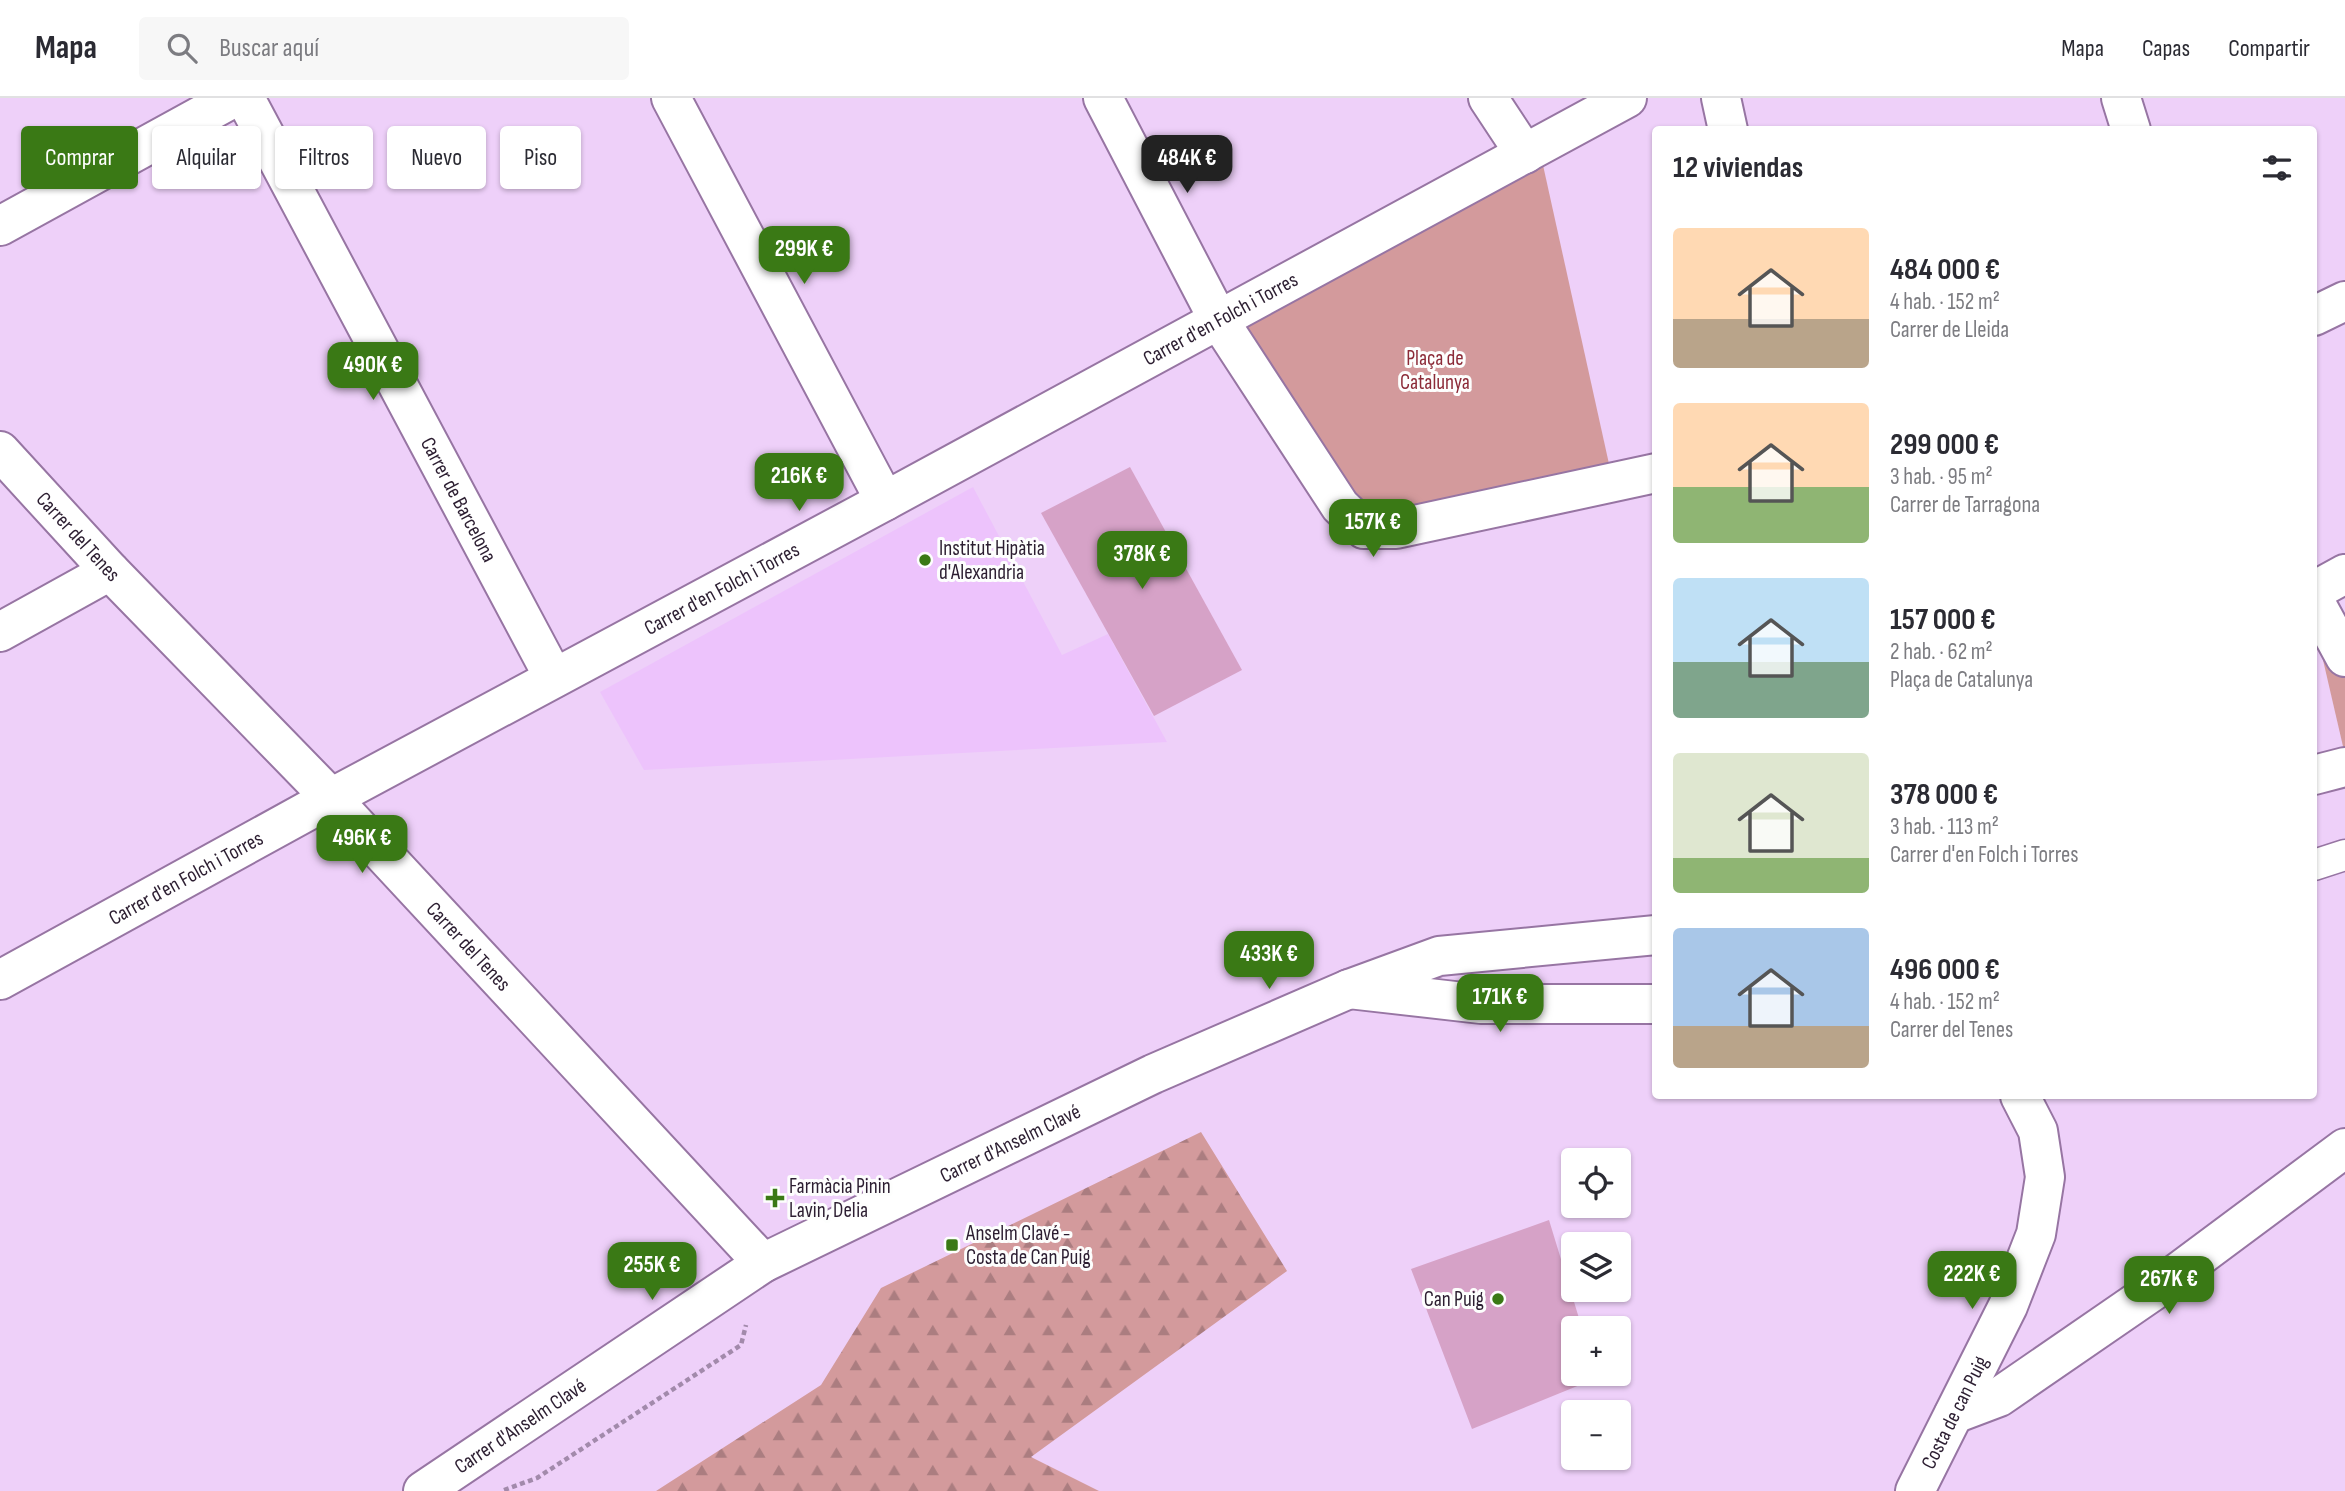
<!DOCTYPE html>
<html lang="es">
<head>
<meta charset="utf-8">
<style>
  body { margin:0; font-family:"Sofia Sans Condensed",sans-serif; background:#f7f7f7; color:#2b2b33; height:100vh; display:flex; flex-direction:column; font-size:26px; white-space:nowrap }
  * { box-sizing:border-box; margin:0 }
  p { font-size:23px; color:#7c7c81 }
  .icon { flex:none; width:38px; height:38px; fill:none; stroke:currentColor; stroke-width:2; stroke-linecap:round; stroke-linejoin:round }
  .map { position:relative; flex:1; overflow:hidden }
  .panel { position:absolute; left:1652px; top:28px; width:665px; height:973px; display:flex; flex-direction:column; background:#fff; border-radius:7px; box-shadow:0 2px 5px #0004 }
  .panel>* { flex:none }
  .guide { position:absolute; left:21px; top:28px; width:665px; height:63px; display:flex; gap:14px }
  .tools { position:absolute; left:1561px; top:1050px; display:grid; gap:14px }
  .tools a { display:grid; place-items:center; width:70px; height:70px; border-radius:7px; background:#fff; box-shadow:0 2px 5px #0004; font-size:35px }
  .price { position:absolute; translate:-50% -60px; padding:0 16px; border-radius:14px; background:#3a7915; color:#fff; font-size:23px; line-height:46px; filter:drop-shadow(0 2px 4px #0008) }
  .price::after { content:''; position:absolute; left:50%; top:42px; width:21px; height:16px; margin-left:-10px; background:inherit; clip-path:polygon(0 0,100% 0,50% 100%) }
  .price.selected { background:#222; color:#fff }
  ul { padding:0; list-style:none }
  li { display:flex; align-items:center; gap:21px; height:175px; padding:0 21px }
  li span { display:grid; place-items:center; flex:none; width:196px; height:140px; border-radius:7px; color:#555 }
  li>.icon { margin-inline-start:auto }
  span .icon { width:84px; height:84px; fill:#fffc; stroke-width:1 }
  li b { font-size:30px }
  h2 { display:flex; justify-content:space-between; align-items:center; height:84px; padding:0 21px; font-size:30px }
  .pill { padding:0 24px; border-radius:7px; background:#fff; box-shadow:0 2px 5px #0004; font-size:24px; line-height:63px }
  .pill.selected { background:#3a7915; color:#fff }
  header { display:flex; align-items:center; gap:42px; box-sizing:border-box; height:98px; padding:0 35px; background:#fff; border-bottom:2px solid #e1e1e2 }
  header strong { font-size:33px }
  nav { display:flex; gap:38px; margin-inline-start:auto; font-size:24px }
  .search { width:490px; height:63px; background:#f7f7f7; display:flex; align-items:center; gap:18px; box-sizing:border-box; padding:0 24px; border-radius:7px; color:#7c7c81; font-size:26px }
  .map>svg:first-child { display:block }
  .built { fill:#edc3fc }
  .forest { fill:url(#forest-firs) }
  .green { fill:#d39a9c }
  .building { fill:#d6a2c7 }
  .lines { fill:none; stroke-linecap:round; stroke-linejoin:round }
  .pedestrian-casing { stroke:#9775a3; stroke-width:33 }
  .minor-casing { stroke:#9775a3; stroke-width:42 }
  .tertiary-casing { stroke:#9775a3; stroke-width:42 }
  .path { stroke:#a28aab; stroke-width:4.5; stroke-dasharray:5 3.5; stroke-linecap:butt }
  .pedestrian { stroke:#fff; stroke-width:30 }
  .minor { stroke:#fff; stroke-width:38 }
  .tertiary { stroke:#fff; stroke-width:38 }
  .poi-dot { fill:#3a7915; stroke:#fdfefd; stroke-width:2.5 }
  .labels { text-anchor:middle; stroke-width:6; stroke-linejoin:round; paint-order:stroke }
  .street-label { font-size:21px; fill:#2c1e31; stroke:#fdfefd }
  .park-label { font-size:21px; fill:#8c2b38; stroke:#fdfefd }
  .poi-label { font-size:21px; fill:#2c1e31; stroke:#fdfefd; text-anchor:start }
</style>
</head>
<body>
<header>
<strong>Mapa</strong>
<div class="search"><svg class="icon" aria-label="search" viewBox="0 0 24 24"><circle cx="10" cy="10" r="6"/><path d="M15 15l6 6"/></svg>Buscar aquí</div>
<nav><a>Mapa</a><a>Capas</a><a>Compartir</a></nav>
</header>
<div class="map">
<svg width="2345" height="1393" viewBox="0 0 2345 1393">
  <defs>
    <pattern id="forest-firs" width="22" height="20" patternUnits="userSpaceOnUse" patternTransform="scale(1.75)"><rect width="22" height="20" fill="#d39a9c"/><path d="M5 1l3.5 6h-7zM16 11l3.5 6h-7z" fill="#ab7d80"/></pattern>
  </defs>
  <rect width="100%" height="100%" fill="#eed0f9"/>
  <!-- built -->
  <polygon class="built" points="973,389 1062,557 1108,536 1167,644 644,672 600,594"/>
  <!-- forest -->
  <polygon class="forest" points="1201,1034 1287,1173 1031,1359 1099,1393 656,1393 821,1287 881,1190"/>
  <!-- green -->
  <g class="green">
    <polygon points="1539,49 1613,384 1364,431 1218,221"/>
    <polygon points="2345,522 2345,657 2317,536"/>
  </g>
  <!-- building -->
  <g class="building">
    <polygon points="1130,369 1242,572 1154,618 1041,415"/>
    <polygon points="1549,1122 1582,1230 1573,1230 1573,1276 1596,1276 1597,1280 1472,1331 1411,1171"/>
  </g>
  <g class="lines">
    <defs>
      <polyline id="pedestrian" points="2314,767 2345,757"/>
      <g id="minor">
        <path id="s1" d="M245,0L554,580"/>
        <polyline points="671,0 885,403"/>
        <polyline points="1103,0 1218,221 1340,408 1364,431 1396,431 1656,375"/>
        <polyline points="1488,0 1525,56"/>
        <polyline points="1721,0 1728,32"/>
        <polyline points="2121,0 2131,32"/>
        <polyline points="0,128 233,0"/>
        <polyline points="2314,218 2345,203"/>
        <path id="s2" d="M0,353L110,473L331,700L763,1165"/>
        <polyline points="2314,502 2345,559"/>
        <polyline points="0,534 110,473"/>
        <polyline points="2314,677 2345,669"/>
        <path id="s3" d="M0,882L331,700L885,403L1627,0"/>
        <polyline points="1349,891 1481,906 1656,906"/>
        <polyline points="1954,1316 1999,1299 2153,1193 2345,1050"/>
        <path id="s4" d="M1915,1393L2008,1208L2036,1136L2045,1079L2038,1033L2020,998"/>
      </g>
      <g id="tertiary">
        <polyline points="2314,493 2345,476"/>
        <path id="s5" d="M423,1393L763,1165L1153,976L1349,891L1439,858L1656,837"/>
      </g>
    </defs>
    <!-- pedestrian casing -->
    <use href="#pedestrian" class="pedestrian-casing"/>
    <!-- minor casing -->
    <use href="#minor" class="minor-casing"/>
    <!-- tertiary casing -->
    <use href="#tertiary" class="tertiary-casing"/>
    <!-- path -->
    <polyline class="path" points="504,1392 537,1380 741,1247 746,1227"/>
    <!-- pedestrian -->
    <use href="#pedestrian" class="pedestrian"/>
    <!-- minor -->
    <use href="#minor" class="minor"/>
    <!-- tertiary -->
    <use href="#tertiary" class="tertiary"/>
  </g>
  <!-- markers -->
  <g class="poi-dot">
    <circle cx="925" cy="462" r="7"/>
    <path d="M771.5 1089.5h7v7h7v7h-7v7h-7v-7h-7v-7h7z"/>
    <rect x="945" y="1140" width="14" height="14" rx="3.5"/>
    <circle cx="1498" cy="1201" r="7"/>
  </g>
  <g class="labels">
    <!-- street labels -->
    <g class="street-label">
      <text dy="7" stroke="none"><textPath href="#s3" startOffset="1388">Carrer d'en Folch i Torres</textPath></text>
      <text dy="7" stroke="none"><textPath href="#s1" startOffset="455">Carrer de Barcelona</textPath></text>
      <text dy="7" stroke="none"><textPath href="#s2" startOffset="116">Carrer del Tenes</textPath></text>
      <text dy="7" stroke="none"><textPath href="#s3" startOffset="821">Carrer d'en Folch i Torres</textPath></text>
      <text dy="7" stroke="none"><textPath href="#s3" startOffset="212">Carrer d'en Folch i Torres</textPath></text>
      <text dy="7" stroke="none"><textPath href="#s2" startOffset="682">Carrer del Tenes</textPath></text>
      <text dy="7" stroke="none"><textPath href="#s5" startOffset="684">Carrer d'Anselm Clavé</textPath></text>
      <text dy="7" stroke="none"><textPath href="#s4" startOffset="88">Costa de can Puig</textPath></text>
      <text dy="7" stroke="none"><textPath href="#s5" startOffset="117">Carrer d'Anselm Clavé</textPath></text>
    </g>
    <!-- park labels -->
    <g class="park-label">
      <text x="1435" y="267">Plaça de<tspan x="1435" dy="24">Catalunya</tspan></text>
    </g>
    <!-- poi labels -->
    <g class="poi-label">
      <text x="939" y="457">Institut Hipàtia<tspan x="939" dy="24">d'Alexandria</tspan></text>
      <text x="789" y="1095">Farmàcia Pinin<tspan x="789" dy="24">Lavin, Delia</tspan></text>
      <text x="966" y="1142">Anselm Clavé -<tspan x="966" dy="24">Costa de Can Puig</tspan></text>
      <text x="1484" y="1208" text-anchor="end">Can Puig</text>
    </g>
  </g>
</svg>
<div class="tools">
<a><svg class="icon" aria-label="locate" viewBox="0 0 24 24"><circle cx="12" cy="12" r="6"/><path d="M12 2v4M12 18v4M2 12h4M18 12h4"/></svg></a>
<a><svg class="icon" aria-label="layers" viewBox="0 0 24 24"><path d="M12 4l9 5-9 5-9-5zM3 14l9 5 9-5"/></svg></a>
<a>+</a>
<a>−</a>
</div>
<b class="price selected" style="left:1187px;top:97px">484K €</b>
<b class="price" style="left:804px;top:188px">299K €</b>
<b class="price" style="left:373px;top:304px">490K €</b>
<b class="price" style="left:799px;top:415px">216K €</b>
<b class="price" style="left:1373px;top:461px">157K €</b>
<b class="price" style="left:1142px;top:493px">378K €</b>
<b class="price" style="left:362px;top:777px">496K €</b>
<b class="price" style="left:1269px;top:893px">433K €</b>
<b class="price" style="left:1500px;top:936px">171K €</b>
<b class="price" style="left:652px;top:1204px">255K €</b>
<b class="price" style="left:1972px;top:1213px">222K €</b>
<b class="price" style="left:2169px;top:1218px">267K €</b>
<div class="guide">
<a class="pill selected">Comprar</a>
<a class="pill">Alquilar</a>
<a class="pill">Filtros</a>
<a class="pill">Nuevo</a>
<a class="pill">Piso</a>
</div>
<section class="panel">
<h2>12 viviendas<svg class="icon" aria-label="filters" viewBox="0 0 24 24"><path d="M4 7h16M4 17h16"/><circle cx="9" cy="7" r="2"/><circle cx="15" cy="17" r="2"/></svg></h2>
<ul>
<li><span style="background:linear-gradient(#ffd9b3 65%,#b9a48a 0)"><svg class="icon" aria-label="home" viewBox="0 0 24 24"><path d="M3 11l9-7 9 7M6 9v11h12V9"/></svg></span><div><b>484 000 €</b><p>4 hab. · 152 m²</p><p>Carrer de Lleida</p></div></li>
<li><span style="background:linear-gradient(#ffd9b3 60%,#8fb573 0)"><svg class="icon" aria-label="home" viewBox="0 0 24 24"><path d="M3 11l9-7 9 7M6 9v11h12V9"/></svg></span><div><b>299 000 €</b><p>3 hab. · 95 m²</p><p>Carrer de Tarragona</p></div></li>
<li><span style="background:linear-gradient(#bfe0f5 60%,#7fa58c 0)"><svg class="icon" aria-label="home" viewBox="0 0 24 24"><path d="M3 11l9-7 9 7M6 9v11h12V9"/></svg></span><div><b>157 000 €</b><p>2 hab. · 62 m²</p><p>Plaça de Catalunya</p></div></li>
<li><span style="background:linear-gradient(#dfe7d0 75%,#8fb573 0)"><svg class="icon" aria-label="home" viewBox="0 0 24 24"><path d="M3 11l9-7 9 7M6 9v11h12V9"/></svg></span><div><b>378 000 €</b><p>3 hab. · 113 m²</p><p>Carrer d'en Folch i Torres</p></div></li>
<li><span style="background:linear-gradient(#a9c7e8 70%,#b9a48a 0)"><svg class="icon" aria-label="home" viewBox="0 0 24 24"><path d="M3 11l9-7 9 7M6 9v11h12V9"/></svg></span><div><b>496 000 €</b><p>4 hab. · 152 m²</p><p>Carrer del Tenes</p></div></li>
</ul>
</section>
</div>
</body>
</html>
